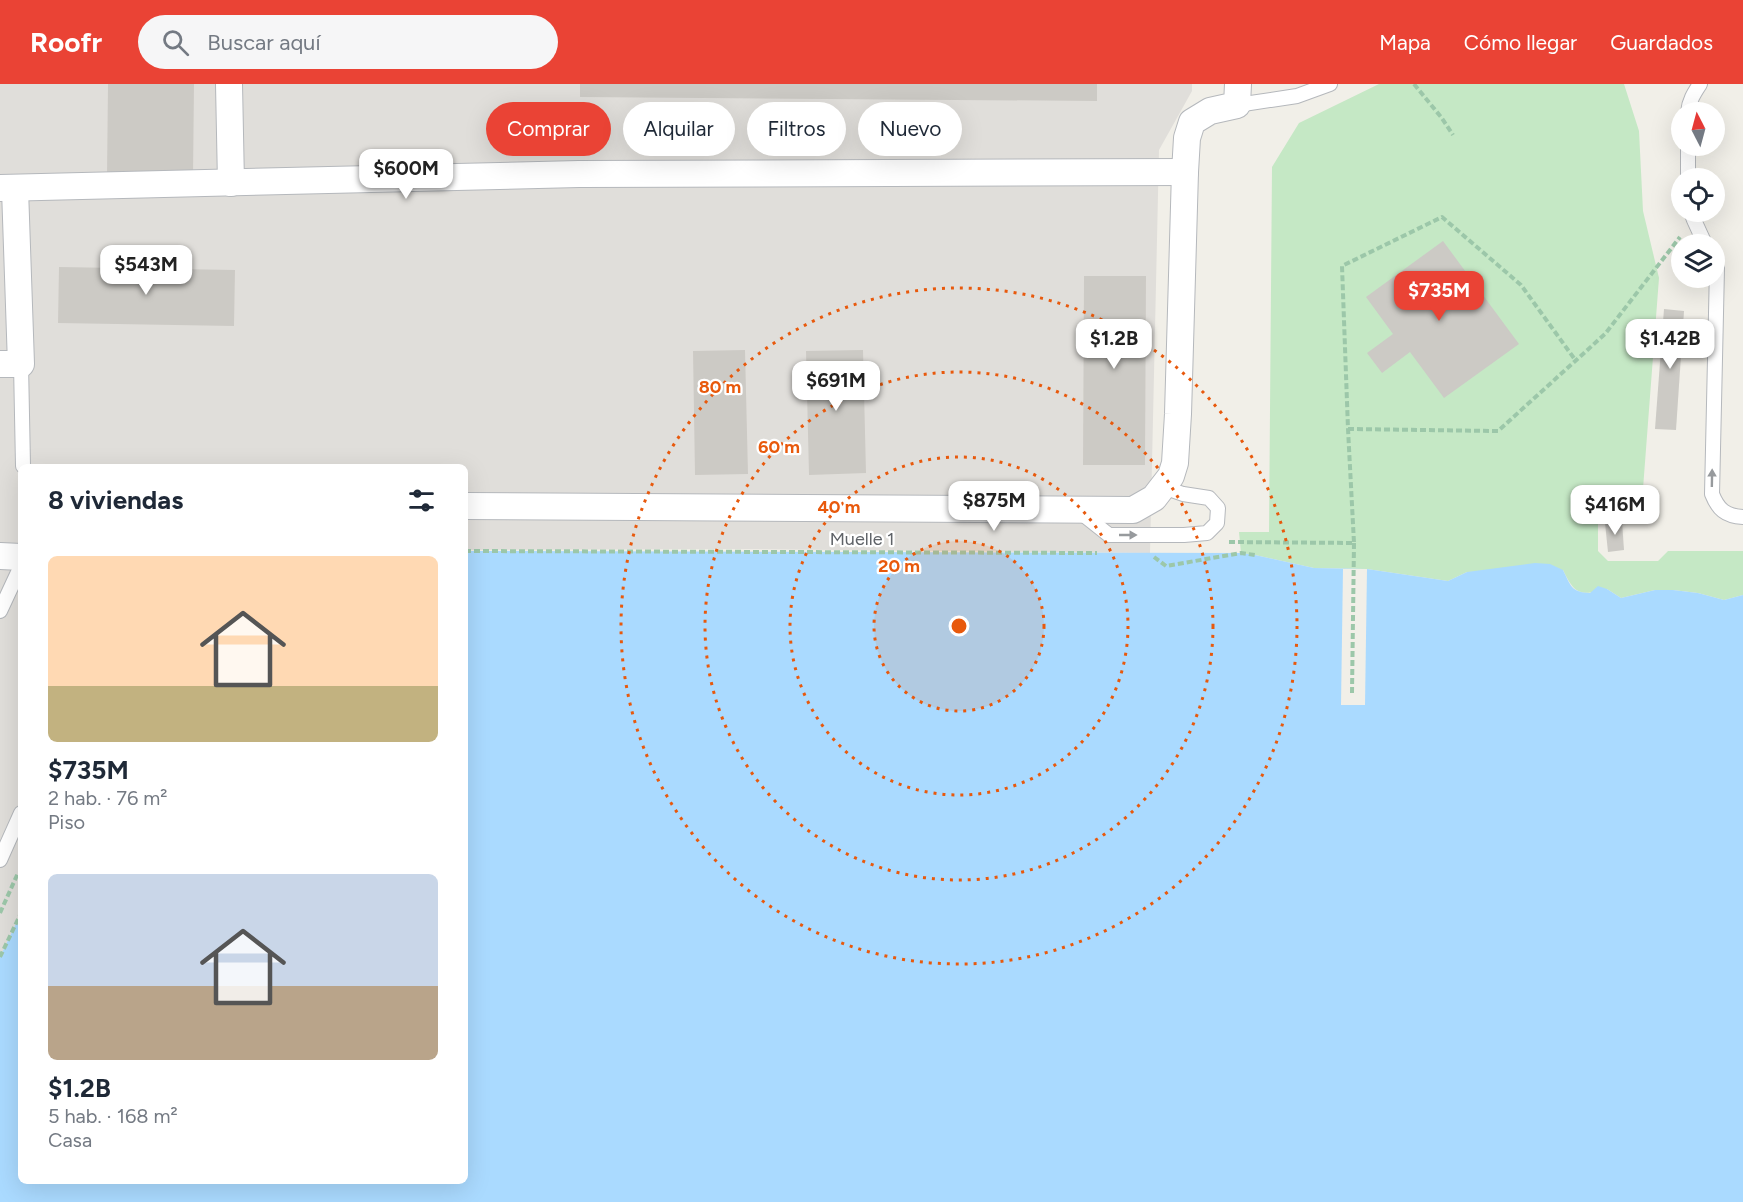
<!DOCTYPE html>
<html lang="es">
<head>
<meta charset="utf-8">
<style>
  body { margin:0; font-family:Figtree,sans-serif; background:#f6f6f7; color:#1f2937; height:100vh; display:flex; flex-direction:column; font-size:22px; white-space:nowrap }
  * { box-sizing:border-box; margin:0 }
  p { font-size:20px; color:#747a83 }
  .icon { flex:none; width:33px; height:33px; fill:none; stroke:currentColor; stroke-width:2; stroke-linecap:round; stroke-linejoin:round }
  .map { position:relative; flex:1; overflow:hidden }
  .side { position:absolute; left:18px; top:380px; width:450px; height:720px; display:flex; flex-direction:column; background:#fff; border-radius:9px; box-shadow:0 6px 24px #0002 }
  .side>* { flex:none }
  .banner { position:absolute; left:486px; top:18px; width:570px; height:54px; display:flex; gap:12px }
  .needle { width:39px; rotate:354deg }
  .controls { position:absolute; left:1671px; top:18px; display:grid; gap:12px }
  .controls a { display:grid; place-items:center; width:54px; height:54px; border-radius:50%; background:#fff; box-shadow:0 6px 24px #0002; font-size:30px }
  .price { position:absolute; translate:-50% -51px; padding:0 14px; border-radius:12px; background:#fff; color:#222; font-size:20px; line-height:39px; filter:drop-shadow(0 2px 3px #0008) }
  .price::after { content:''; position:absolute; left:50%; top:36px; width:18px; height:14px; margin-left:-9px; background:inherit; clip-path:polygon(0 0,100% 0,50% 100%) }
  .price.active { background:#ea4335; color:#fff }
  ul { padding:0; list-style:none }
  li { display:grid; align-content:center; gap:12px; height:318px; padding:0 30px }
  li span { display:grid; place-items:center; height:186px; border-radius:9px; color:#555 }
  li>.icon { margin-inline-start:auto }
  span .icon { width:108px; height:108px; fill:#fffc; stroke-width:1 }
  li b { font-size:26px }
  h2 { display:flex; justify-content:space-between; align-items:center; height:72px; padding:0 30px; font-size:26px }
  .tag { padding:0 21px; border-radius:27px; background:#fff; box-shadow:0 6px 24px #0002; font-size:21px; line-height:54px }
  .tag.active { background:#ea4335; color:#fff }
  header { display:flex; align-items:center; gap:36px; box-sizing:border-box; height:84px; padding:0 30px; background:#ea4335; color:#fff }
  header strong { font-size:28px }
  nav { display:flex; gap:33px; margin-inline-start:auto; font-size:21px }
  .search { width:420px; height:54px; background:#f6f6f7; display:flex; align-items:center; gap:15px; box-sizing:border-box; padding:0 21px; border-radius:33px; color:#747a83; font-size:22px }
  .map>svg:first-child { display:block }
  .industrial { fill:#e0deda }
  .green { fill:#c5e8c5 }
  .water { fill:#aadaff }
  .pier { fill:#f1efe8 }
  .building { fill:#cccac5 }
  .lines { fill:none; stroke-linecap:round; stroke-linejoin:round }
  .service-casing { stroke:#b5b8bc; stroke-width:16 }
  .minor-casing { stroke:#b5b8bc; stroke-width:28 }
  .path { stroke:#9cc7a9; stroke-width:4; stroke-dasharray:6 3; stroke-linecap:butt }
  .service { stroke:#fff; stroke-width:14 }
  .minor { stroke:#fff; stroke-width:26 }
  .oneway { fill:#979a9d }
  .ring { fill:none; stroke:#e8590c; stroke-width:3; stroke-dasharray:3 6 }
  .labels { text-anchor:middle; stroke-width:4.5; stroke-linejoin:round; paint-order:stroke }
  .street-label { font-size:18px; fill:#5f6368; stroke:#fff }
  .centre { fill:#e8590c; stroke:#fff; stroke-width:3 }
  .ring-label { font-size:18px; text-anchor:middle; font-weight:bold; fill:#e8590c; stroke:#fff; stroke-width:4.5; stroke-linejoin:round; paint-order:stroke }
</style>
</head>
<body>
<header>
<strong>Roofr</strong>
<div class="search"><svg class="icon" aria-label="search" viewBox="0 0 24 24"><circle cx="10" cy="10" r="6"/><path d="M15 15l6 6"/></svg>Buscar aquí</div>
<nav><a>Mapa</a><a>Cómo llegar</a><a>Guardados</a></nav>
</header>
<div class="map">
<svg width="1743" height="1118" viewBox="0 0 1743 1118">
  <rect width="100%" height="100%" fill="#f1efe8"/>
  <!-- industrial -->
  <polygon class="industrial" points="0,0 1192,0 1192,7 1159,66 1150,469 729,465 465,466 465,382 21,382 21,829 0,873"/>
  <!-- green -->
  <path class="green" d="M1379,0H1624L1639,47L1643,127L1659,194L1641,431L1598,433V467L1608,477H1658L1668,467H1743V511L1724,516L1698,509L1673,506H1655L1621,514L1607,505C1580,512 1575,511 1563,486L1467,488L1448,497L1367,485L1314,484L1255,471L1241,469L1239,448H1269L1272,83L1299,39Z"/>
  <!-- water -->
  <path class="water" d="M465,467L1241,469L1255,471L1314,484L1367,485L1448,497L1467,488L1535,479L1550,480L1563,486C1571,502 1571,508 1590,509L1598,502L1607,505L1621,514L1655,506H1673L1698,509L1724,516L1743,511V1118H0V873L21,829V1096H465Z"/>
  <!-- pier -->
  <polygon class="pier" points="1343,485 1367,485 1365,621 1341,621"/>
  <!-- building -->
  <g class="building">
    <polygon points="108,0 194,0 193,93 107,92"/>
    <polygon points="580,0 1097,0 1097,17 580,13"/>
    <polygon points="1443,157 1519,260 1444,314 1410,268 1382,289 1367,269 1393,250 1366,213"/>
    <polygon points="59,183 235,186 234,242 58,239"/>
    <polygon points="1084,192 1146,192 1145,381 1083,381"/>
    <polygon points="1664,225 1684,227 1676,346 1655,345"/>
    <polygon points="745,266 748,390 695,391 693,267"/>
    <polygon points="863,266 866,389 809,391 806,267"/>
    <polygon points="1622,437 1624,466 1608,468 1605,439"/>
  </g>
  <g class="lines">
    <defs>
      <g id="service">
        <polyline points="1237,21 1297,12 1330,0"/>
        <path d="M1688,28C1689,17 1694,9 1700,0"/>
        <polyline points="1688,94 1688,62"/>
        <polyline points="1691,128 1694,136 1705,160"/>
        <path d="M1714,179L1717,184L1712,410C1718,425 1725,432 1743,433"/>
        <polyline points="21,280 23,382"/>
        <polyline points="1080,428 1109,451 1184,451 1207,449 1217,439 1218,424 1209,414 1183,410 1163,403"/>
        <polyline points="0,527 21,482"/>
        <polyline points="0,776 21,729"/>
      </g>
      <g id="minor">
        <polyline points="229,0 231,99"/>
        <polyline points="0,104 579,90 1185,88"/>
        <polyline points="0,280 21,280 15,105"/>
        <polyline points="465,422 1133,426 1154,414 1171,392 1175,379 1178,330 1185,88 1187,54 1192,38 1210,27 1237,21 1238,0"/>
        <polyline points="0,472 21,473"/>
      </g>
    </defs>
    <!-- service casing -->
    <use href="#service" class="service-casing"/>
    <!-- minor casing -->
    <use href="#minor" class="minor-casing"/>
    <!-- path -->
    <g class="path">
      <polyline points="1414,0 1441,33 1453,51"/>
      <polyline points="1348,345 1498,347 1605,250 1680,153"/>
      <polyline points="1229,458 1354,459 1348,345 1342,182 1442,133 1521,201 1576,277"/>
      <polyline points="465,467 1097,469"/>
      <polyline points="1154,473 1166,482 1241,469 1255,471"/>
      <polyline points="1352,609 1354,459"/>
      <polyline points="0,829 18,789"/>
      <polyline points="0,873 21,829"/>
    </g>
    <!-- service -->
    <use href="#service" class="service"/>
    <!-- minor -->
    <use href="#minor" class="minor"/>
  </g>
  <!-- one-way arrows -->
  <defs><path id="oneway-solid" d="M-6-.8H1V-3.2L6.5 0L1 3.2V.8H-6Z" transform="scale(1.5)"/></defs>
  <g class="oneway">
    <use href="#oneway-solid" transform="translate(1712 394) rotate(-89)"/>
    <use href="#oneway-solid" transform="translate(1128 451)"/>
  </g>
  <!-- distance rings -->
  <circle cx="959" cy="542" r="85" fill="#e8590c" fill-opacity=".12"/>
  <g class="ring">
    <circle cx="959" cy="542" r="85"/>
    <circle cx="959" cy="542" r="169"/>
    <circle cx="959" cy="542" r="254"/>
    <circle cx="959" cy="542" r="338"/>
  </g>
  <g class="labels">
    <!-- street labels -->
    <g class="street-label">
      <text x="862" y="461">Muelle 1</text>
    </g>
  </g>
  <circle cx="959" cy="542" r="9" class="centre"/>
  <g class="ring-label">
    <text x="720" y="309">80 m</text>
    <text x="779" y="369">60 m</text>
    <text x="839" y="429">40 m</text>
    <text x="899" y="488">20 m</text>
  </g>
</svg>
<div class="controls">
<a><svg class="needle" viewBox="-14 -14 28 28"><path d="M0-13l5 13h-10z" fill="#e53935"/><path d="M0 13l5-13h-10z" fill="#747a83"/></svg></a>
<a><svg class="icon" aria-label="locate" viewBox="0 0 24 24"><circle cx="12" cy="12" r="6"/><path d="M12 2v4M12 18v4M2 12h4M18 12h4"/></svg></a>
<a><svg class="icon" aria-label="layers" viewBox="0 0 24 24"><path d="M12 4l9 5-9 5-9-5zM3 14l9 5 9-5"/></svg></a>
</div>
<b class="price" style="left:406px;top:116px">$600M</b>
<b class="price" style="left:146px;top:212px">$543M</b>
<b class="price active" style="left:1439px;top:238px">$735M</b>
<b class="price" style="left:1114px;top:286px">$1.2B</b>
<b class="price" style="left:1670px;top:286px">$1.42B</b>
<b class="price" style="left:836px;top:328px">$691M</b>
<b class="price" style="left:994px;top:448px">$875M</b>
<b class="price" style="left:1615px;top:452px">$416M</b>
<div class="banner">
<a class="tag active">Comprar</a>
<a class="tag">Alquilar</a>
<a class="tag">Filtros</a>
<a class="tag">Nuevo</a>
</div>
<section class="side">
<h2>8 viviendas<svg class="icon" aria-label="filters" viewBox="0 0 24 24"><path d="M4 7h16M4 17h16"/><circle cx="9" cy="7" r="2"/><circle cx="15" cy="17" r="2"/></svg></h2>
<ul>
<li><span style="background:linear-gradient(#ffd9b3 70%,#c2b280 0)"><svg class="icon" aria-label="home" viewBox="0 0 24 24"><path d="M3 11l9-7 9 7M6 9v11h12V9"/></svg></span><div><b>$735M</b><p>2 hab. · 76 m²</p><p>Piso</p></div></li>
<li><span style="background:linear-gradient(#c9d6e8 60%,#b9a48a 0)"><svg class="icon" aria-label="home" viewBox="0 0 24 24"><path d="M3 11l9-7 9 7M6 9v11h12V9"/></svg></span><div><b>$1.2B</b><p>5 hab. · 168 m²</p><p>Casa</p></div></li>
</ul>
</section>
</div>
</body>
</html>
